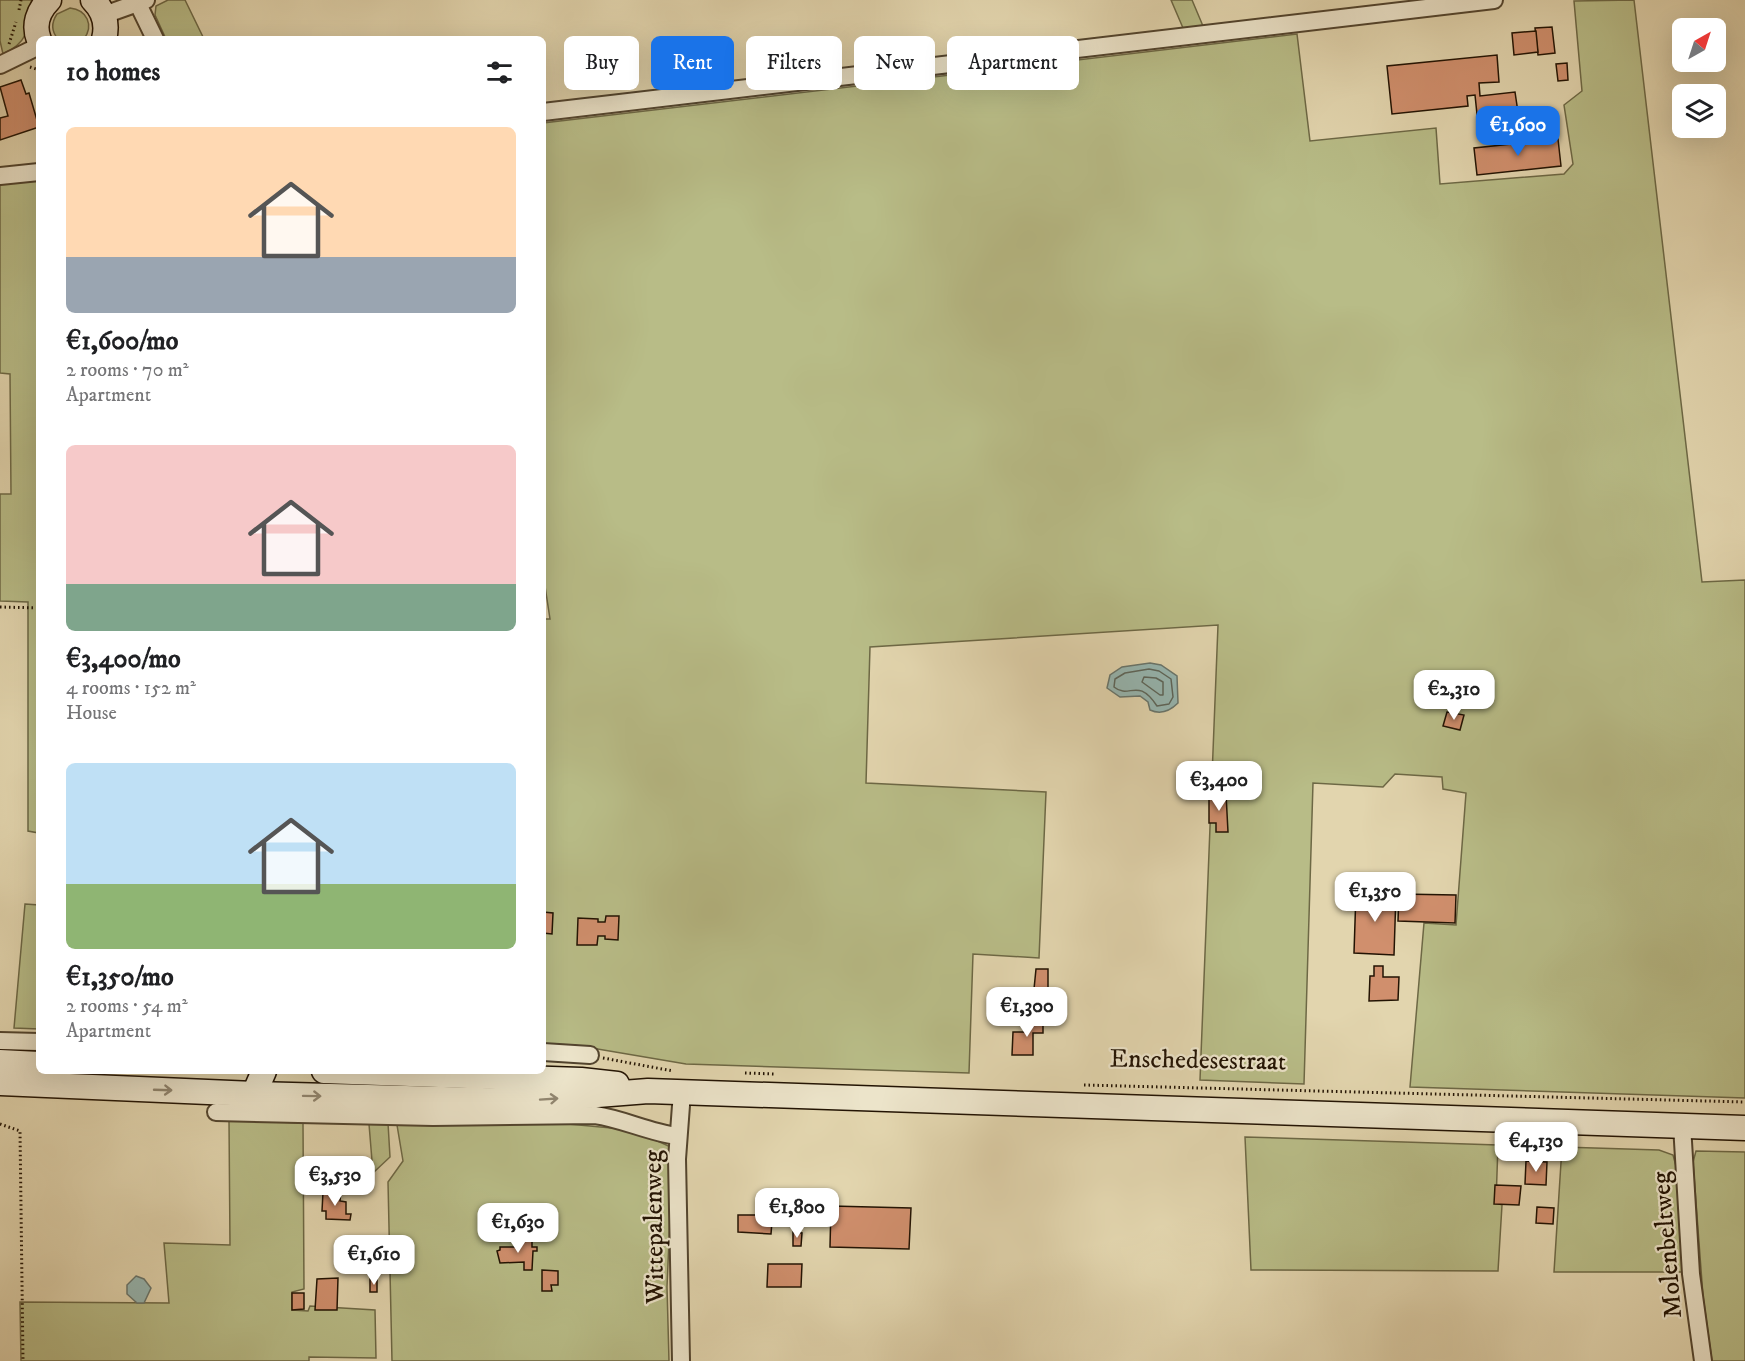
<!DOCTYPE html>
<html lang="en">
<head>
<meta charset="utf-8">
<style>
  body { margin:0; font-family:"IM FELL DW Pica",serif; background:#f6f6f6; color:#202124; height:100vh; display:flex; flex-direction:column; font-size:22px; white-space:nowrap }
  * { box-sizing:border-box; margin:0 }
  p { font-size:20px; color:#757577 }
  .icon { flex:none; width:33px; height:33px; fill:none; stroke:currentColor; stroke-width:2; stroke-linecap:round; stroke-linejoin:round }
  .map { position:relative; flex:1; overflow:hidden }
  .side { position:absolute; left:36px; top:36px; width:510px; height:1038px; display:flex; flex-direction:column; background:#fff; border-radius:9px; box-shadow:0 6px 24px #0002 }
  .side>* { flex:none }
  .top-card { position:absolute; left:564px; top:36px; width:570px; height:54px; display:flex; gap:12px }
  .needle { width:39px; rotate:39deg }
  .tools { position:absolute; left:1672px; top:18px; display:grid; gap:12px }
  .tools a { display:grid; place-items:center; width:54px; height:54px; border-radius:9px; background:#fff; box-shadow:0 6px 24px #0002; font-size:30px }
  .price { position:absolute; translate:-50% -51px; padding:0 14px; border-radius:12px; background:#fff; color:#222; font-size:20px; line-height:39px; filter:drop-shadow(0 2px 3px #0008) }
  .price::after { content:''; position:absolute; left:50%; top:36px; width:18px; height:14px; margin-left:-9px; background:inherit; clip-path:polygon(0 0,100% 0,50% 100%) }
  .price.selected { background:#1a73e8; color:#fff }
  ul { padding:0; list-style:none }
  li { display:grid; align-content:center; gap:12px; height:318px; padding:0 30px }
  li span { display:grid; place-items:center; height:186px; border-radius:9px; color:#555 }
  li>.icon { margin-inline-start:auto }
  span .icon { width:108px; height:108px; fill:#fffc; stroke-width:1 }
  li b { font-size:26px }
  h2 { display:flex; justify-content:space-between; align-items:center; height:72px; padding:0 30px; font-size:26px }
  .pill { padding:0 21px; border-radius:9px; background:#fff; box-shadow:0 6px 24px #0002; font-size:21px; line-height:54px }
  .pill.selected { background:#1a73e8; color:#fff }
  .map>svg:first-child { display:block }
  .green { fill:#b8bc87; stroke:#6d6845; stroke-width:1.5 }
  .water { fill:#96b7b2; stroke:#68756c; stroke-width:1.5 }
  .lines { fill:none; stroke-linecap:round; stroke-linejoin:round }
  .shore { stroke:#5c655a; stroke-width:1.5 }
  .building { fill:#d08f6d; stroke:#221303; stroke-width:1.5 }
  .street-casing { stroke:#52442e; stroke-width:20 }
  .secondary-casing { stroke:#221303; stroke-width:27 }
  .path { stroke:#221303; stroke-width:3; stroke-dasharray:1.5 3; stroke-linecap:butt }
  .street { stroke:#ece4ca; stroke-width:16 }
  .secondary { stroke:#ece4ca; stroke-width:24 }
  .oneway { stroke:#918670 }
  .labels { text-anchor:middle; stroke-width:4.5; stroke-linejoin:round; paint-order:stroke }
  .street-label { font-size:26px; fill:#221303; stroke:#ece4ca }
</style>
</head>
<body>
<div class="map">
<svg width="1745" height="1361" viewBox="0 0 1745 1361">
  <rect width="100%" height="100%" fill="#e2d5ae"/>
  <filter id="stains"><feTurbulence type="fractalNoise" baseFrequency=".00333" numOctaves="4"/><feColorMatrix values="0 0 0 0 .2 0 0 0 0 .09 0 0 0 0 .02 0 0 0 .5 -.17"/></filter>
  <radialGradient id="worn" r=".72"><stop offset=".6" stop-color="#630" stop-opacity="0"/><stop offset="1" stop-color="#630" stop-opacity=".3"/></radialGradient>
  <!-- green -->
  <g class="green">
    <path d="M0,0H31L32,3C29,28 28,43 3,54L0,41Z"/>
    <polygon points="168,0 185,0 204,39 166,39 155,15 156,6"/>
    <polygon points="1171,0 1192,0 1203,26 1183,28"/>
    <polygon points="1634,0 1702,582 1745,580 1745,1098 1410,1087 1424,923 1456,925 1466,793 1443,789 1442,777 1395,774 1383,787 1313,783 1304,1084 1200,1080 1218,625 870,647 866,783 1046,792 1039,958 973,954 969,1073 686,1064 574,1045 543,1044 543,619 550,619 543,573 543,123 1297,34 1310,141 1436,128 1440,184 1564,174 1573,164 1564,105 1582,91 1574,1"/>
    <path d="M70,8C87,10 94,25 84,39H58C51,31 51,23 57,14Z"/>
    <polygon points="39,176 39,833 28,831 28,602 0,601 0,494 11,494 10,374 0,373 0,179"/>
    <polygon points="25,904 39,905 39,1029 14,1028"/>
    <polygon points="229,1120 303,1123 304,1289 292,1292 292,1310 308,1311 310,1306 375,1310 376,1358 309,1357 309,1361 21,1361 20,1302 169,1303 164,1243 230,1245"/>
    <polygon points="388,1123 390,1157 373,1173 369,1124"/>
    <polygon points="568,1124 633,1130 673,1148 667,1287 669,1361 392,1361 388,1182 403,1161 397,1125"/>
    <polygon points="1245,1137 1498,1145 1496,1202 1502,1205 1498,1271 1251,1270"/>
    <polygon points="1562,1147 1659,1150 1673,1155 1676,1166 1683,1272 1554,1272"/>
    <polygon points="1696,1151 1745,1152 1745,1361 1712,1361 1703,1296 1693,1162"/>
  </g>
  <!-- water -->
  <g class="water">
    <path d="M1150,663L1161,665L1177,676L1178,703C1170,711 1161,715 1150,710L1148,702L1140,696L1120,697L1107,688L1110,675L1122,667Z"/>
    <polygon points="136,1276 144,1279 151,1288 144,1303 137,1303 127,1294 127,1285"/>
  </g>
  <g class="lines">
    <!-- shore -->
    <g class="shore">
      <path d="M1149,669L1159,671L1171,679L1173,697L1169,704L1157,706C1137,676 1130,700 1114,687L1115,679L1125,673Z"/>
      <polygon points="1144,677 1156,678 1163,682 1163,695 1160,695 1142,682"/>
    </g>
  </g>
  <!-- building -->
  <g class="building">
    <polygon points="1552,27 1555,53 1538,55 1535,28"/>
    <polygon points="1536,31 1538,52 1514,55 1512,33"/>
    <polygon points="1497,55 1499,82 1479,83 1480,96 1515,92 1519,119 1478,124 1475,95 1467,96 1468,106 1392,114 1387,66"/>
    <polygon points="1567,63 1568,80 1558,81 1556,64"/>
    <polygon points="21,80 26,94 29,93 39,127 0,140 0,118 8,116 0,87"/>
    <polygon points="1558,139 1561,166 1477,175 1474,148"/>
    <polygon points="1447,712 1464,715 1460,730 1443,726"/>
    <polygon points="1209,793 1226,794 1228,832 1216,832 1216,823 1209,823"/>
    <polygon points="1356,892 1396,893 1394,955 1354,953"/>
    <polygon points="1399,894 1456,895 1455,923 1398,921"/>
    <polygon points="543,912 553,913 552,934 543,933"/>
    <polygon points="606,916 619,916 618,940 605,939 605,936 598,936 597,945 577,945 578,918 598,919 598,922 605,922"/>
    <polygon points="1374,966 1383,966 1383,977 1399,977 1398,1000 1369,1001 1370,976 1374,976"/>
    <polygon points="1036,969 1048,969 1048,999 1033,999"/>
    <polygon points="1026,1018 1043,1019 1043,1033 1033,1033 1033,1055 1012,1055 1013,1032 1026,1032"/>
    <polygon points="1526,1161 1547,1162 1546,1185 1525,1184"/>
    <polygon points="1495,1185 1521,1186 1519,1205 1494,1204"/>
    <polygon points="323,1192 341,1192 340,1201 346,1202 346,1214 351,1214 350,1220 326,1219 326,1211 322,1211"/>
    <polygon points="831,1206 911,1208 909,1249 830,1247"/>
    <polygon points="1537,1207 1554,1208 1553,1224 1536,1223"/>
    <polygon points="738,1215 763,1215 763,1221 772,1222 771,1234 738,1232"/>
    <polygon points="793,1232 802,1233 801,1246 793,1246"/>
    <polygon points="520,1240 532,1240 532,1247 537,1247 537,1251 533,1251 532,1270 524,1270 524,1262 500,1263 497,1251 500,1250 500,1247 520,1247"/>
    <polygon points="768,1264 802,1264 801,1287 767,1287"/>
    <polygon points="542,1270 558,1271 558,1285 551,1285 552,1291 542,1291"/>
    <polygon points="338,1278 337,1310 315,1310 317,1279"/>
    <rect x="370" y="1279" width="7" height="13"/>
    <polygon points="292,1293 304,1293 304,1309 292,1310"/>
  </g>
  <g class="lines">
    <defs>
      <g id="street">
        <polyline points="138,4 155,39"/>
        <polyline points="104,15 146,0"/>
        <polyline points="0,65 39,46"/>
        <polyline points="543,112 1494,0"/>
        <polyline points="0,176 39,172"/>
        <polyline points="0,1041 39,1042"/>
        <polyline points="543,1052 590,1055"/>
        <path d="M216,1112L433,1117L595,1115C623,1119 648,1132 677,1136"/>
        <polyline points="1682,1125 1691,1274 1703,1361"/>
        <polyline points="681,1361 677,1159 682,1092"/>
      </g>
      <g id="secondary">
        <path d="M93,0C104,11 108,24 104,39"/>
        <path d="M39,40C33,25 38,11 49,0"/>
        <polyline points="0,1062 39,1064"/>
        <polyline points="324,1071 581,1080 617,1084"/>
        <polyline points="0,1083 254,1094 522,1101 648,1091 1745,1128"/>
        <polyline points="254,1094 264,1071"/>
      </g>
    </defs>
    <!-- street casing -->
    <use href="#street" class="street-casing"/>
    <!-- secondary casing -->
    <use href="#secondary" class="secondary-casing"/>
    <!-- path -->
    <g class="path">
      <polyline points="19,10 21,0"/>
      <polyline points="9,44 16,22"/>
      <polyline points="30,67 39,70"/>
      <polyline points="0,607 39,608"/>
      <polyline points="603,1058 673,1071"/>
      <polyline points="745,1073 775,1074"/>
      <polyline points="1084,1085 1745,1102"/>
      <polyline points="0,1124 20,1131 23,1361"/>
    </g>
    <!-- street -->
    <use href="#street" class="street"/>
    <!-- secondary -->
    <use href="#secondary" class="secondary"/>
  </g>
  <!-- one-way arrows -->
  <defs><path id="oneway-shaft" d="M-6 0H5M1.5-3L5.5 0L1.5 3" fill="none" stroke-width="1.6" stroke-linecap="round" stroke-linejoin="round" transform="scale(1.5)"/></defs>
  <g class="oneway">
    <use href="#oneway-shaft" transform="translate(163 1090) rotate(2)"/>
    <use href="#oneway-shaft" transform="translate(312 1096) rotate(1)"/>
    <use href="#oneway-shaft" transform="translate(549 1099) rotate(-4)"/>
  </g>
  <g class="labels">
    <!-- street labels -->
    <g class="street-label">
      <text transform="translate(1198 1059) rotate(1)" y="9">Enschedesestraat</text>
      <text transform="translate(653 1227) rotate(-91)" y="9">Wittepalenweg</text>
      <text transform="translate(1666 1245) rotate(-95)" y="9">Molenbeltweg</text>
    </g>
  </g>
  <rect width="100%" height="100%" filter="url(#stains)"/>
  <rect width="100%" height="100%" fill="url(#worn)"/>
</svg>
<div class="tools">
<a><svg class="needle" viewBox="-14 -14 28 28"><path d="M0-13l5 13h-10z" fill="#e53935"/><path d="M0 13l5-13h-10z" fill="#757577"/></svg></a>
<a><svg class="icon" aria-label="layers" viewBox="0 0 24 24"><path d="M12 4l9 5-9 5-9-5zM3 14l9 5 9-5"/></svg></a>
</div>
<b class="price selected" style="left:1518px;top:157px">€1,600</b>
<b class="price" style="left:1454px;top:721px">€2,310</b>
<b class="price" style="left:1219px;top:812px">€3,400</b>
<b class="price" style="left:1375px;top:923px">€1,350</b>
<b class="price" style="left:1027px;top:1038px">€1,300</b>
<b class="price" style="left:1536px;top:1173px">€4,130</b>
<b class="price" style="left:335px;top:1207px">€3,530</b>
<b class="price" style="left:797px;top:1239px">€1,800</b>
<b class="price" style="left:518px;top:1254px">€1,630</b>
<b class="price" style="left:374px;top:1286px">€1,610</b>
<div class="top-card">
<a class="pill">Buy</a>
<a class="pill selected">Rent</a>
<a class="pill">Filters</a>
<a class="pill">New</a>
<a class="pill">Apartment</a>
</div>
<section class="side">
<h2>10 homes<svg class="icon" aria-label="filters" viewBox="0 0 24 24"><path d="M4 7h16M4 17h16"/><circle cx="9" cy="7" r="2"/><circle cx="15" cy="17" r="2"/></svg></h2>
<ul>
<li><span style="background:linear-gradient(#ffd9b3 70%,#9aa5b1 0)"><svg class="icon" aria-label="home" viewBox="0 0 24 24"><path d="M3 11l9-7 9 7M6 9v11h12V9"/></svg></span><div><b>€1,600/mo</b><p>2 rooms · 70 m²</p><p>Apartment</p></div></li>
<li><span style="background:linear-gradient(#f6c9c9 75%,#7fa58c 0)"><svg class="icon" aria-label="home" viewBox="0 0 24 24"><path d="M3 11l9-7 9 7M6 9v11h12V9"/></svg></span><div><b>€3,400/mo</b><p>4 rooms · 152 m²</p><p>House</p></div></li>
<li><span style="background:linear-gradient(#bfe0f5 65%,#8fb573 0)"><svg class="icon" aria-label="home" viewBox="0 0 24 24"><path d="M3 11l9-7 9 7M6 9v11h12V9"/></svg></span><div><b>€1,350/mo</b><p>2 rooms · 54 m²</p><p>Apartment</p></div></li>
</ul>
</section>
</div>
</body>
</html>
